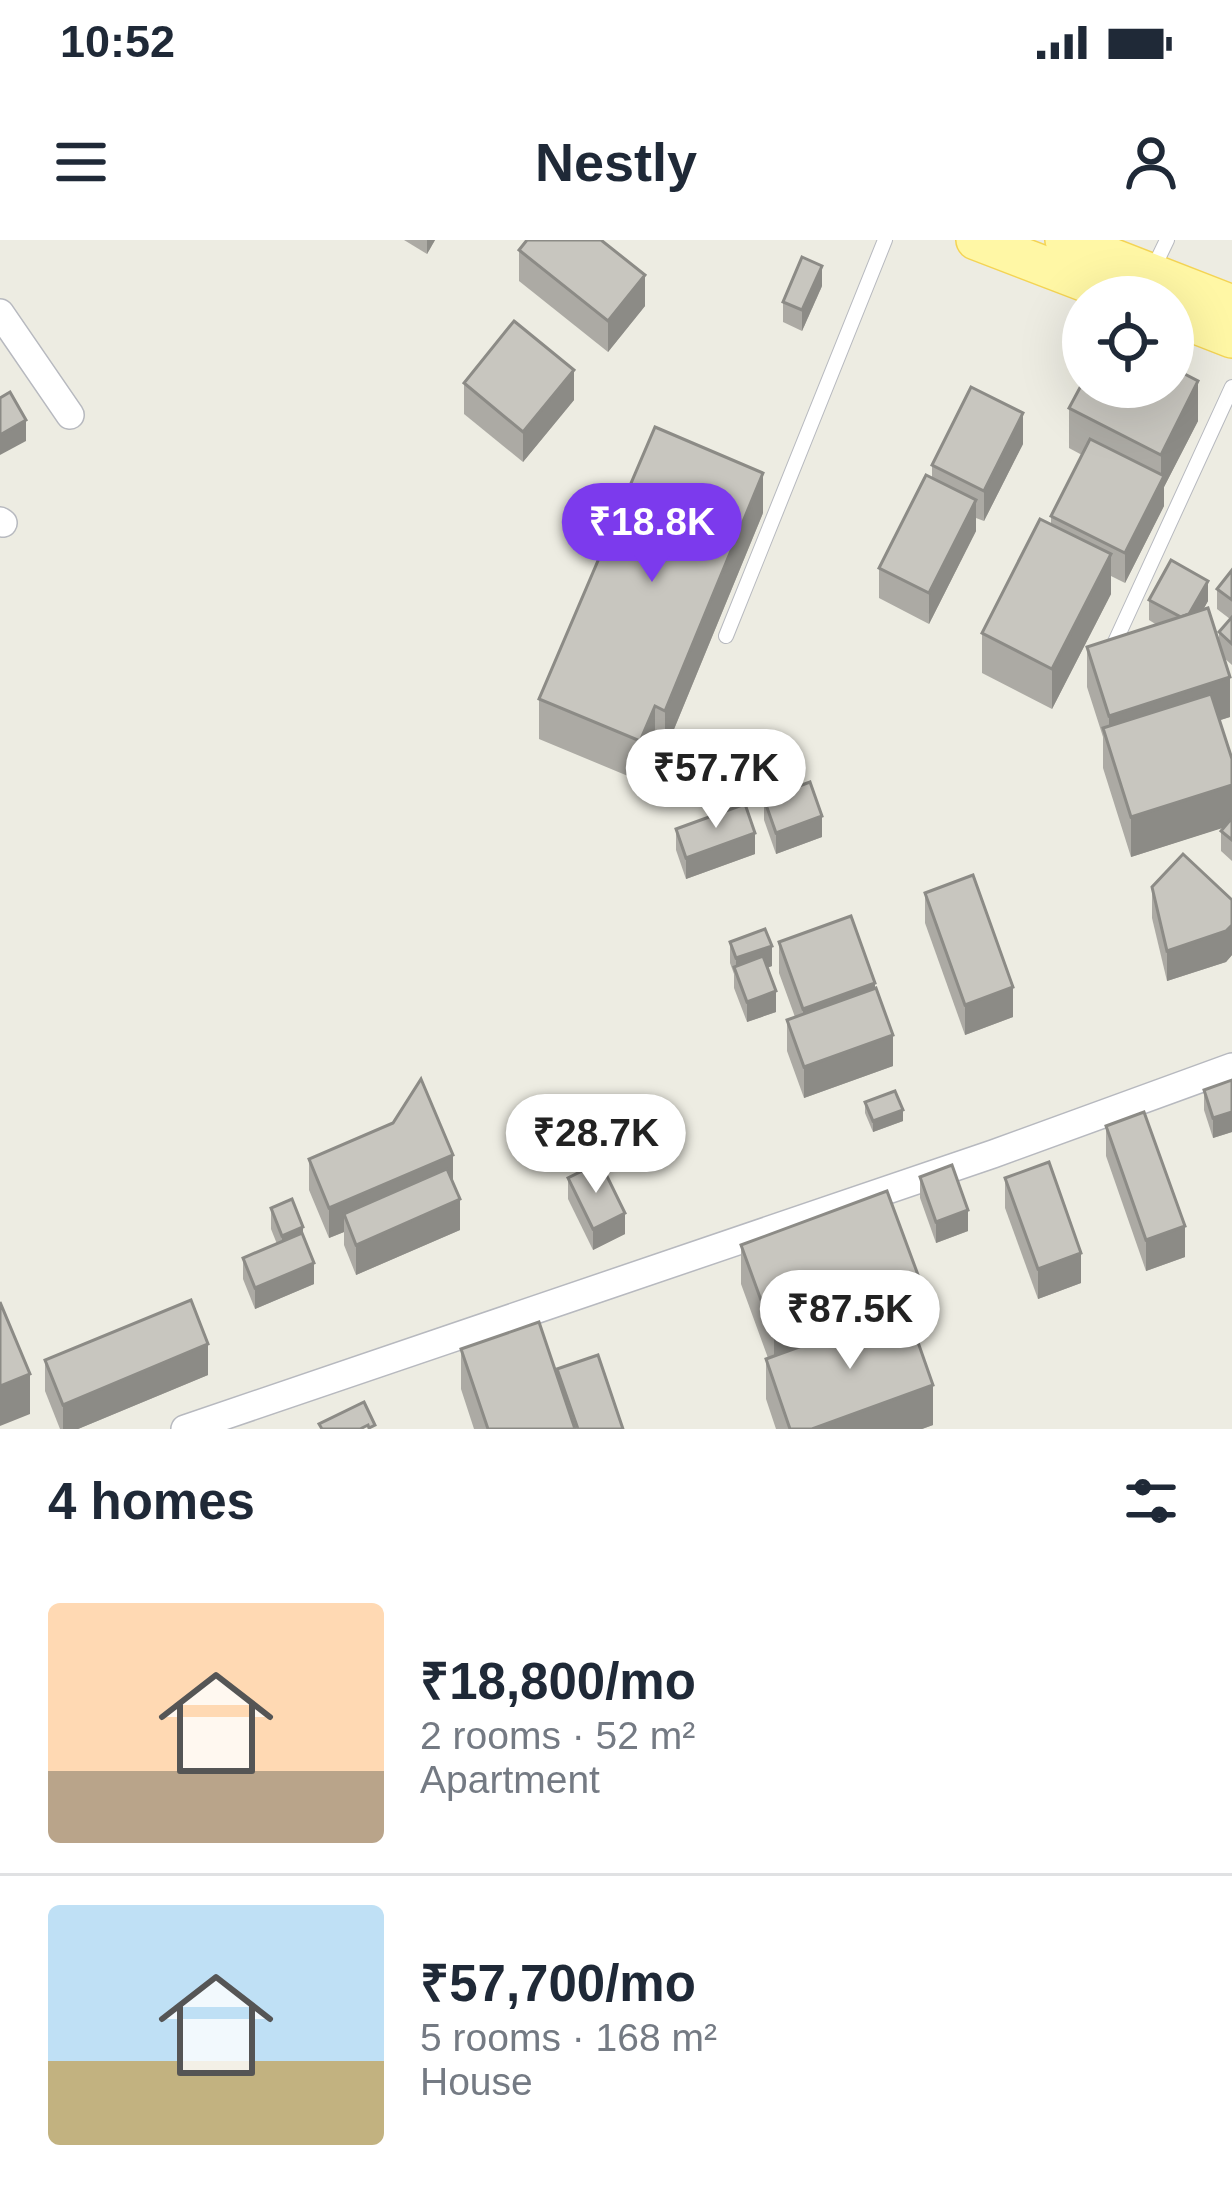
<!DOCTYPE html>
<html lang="en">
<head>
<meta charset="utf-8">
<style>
  body { margin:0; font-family:Helvetica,sans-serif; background:#f6f6f7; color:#1f2937; height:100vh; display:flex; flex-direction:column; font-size:45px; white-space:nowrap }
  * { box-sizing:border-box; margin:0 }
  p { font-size:39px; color:#747a83 }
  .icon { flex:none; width:66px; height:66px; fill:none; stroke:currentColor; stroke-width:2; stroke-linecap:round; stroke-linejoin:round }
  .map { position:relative; height:1189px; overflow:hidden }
  .drawer { display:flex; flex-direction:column; background:#fff; flex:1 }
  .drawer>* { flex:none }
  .controls { position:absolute; left:1062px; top:36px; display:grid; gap:24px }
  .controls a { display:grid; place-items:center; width:132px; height:132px; border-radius:50%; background:#fff; box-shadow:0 12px 48px #0002; font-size:60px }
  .price { position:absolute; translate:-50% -102px; padding:0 27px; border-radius:42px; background:#fff; color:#222; font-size:39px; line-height:78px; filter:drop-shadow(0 3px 6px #0008) }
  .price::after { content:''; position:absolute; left:50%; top:72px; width:36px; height:27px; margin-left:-18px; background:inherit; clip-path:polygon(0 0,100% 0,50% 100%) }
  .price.on { background:#7c3aed; color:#fff }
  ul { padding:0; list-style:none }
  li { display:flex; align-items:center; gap:36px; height:300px; padding:0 48px }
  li+li { border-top:3px solid #e0e1e3 }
  li span { display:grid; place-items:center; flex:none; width:336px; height:240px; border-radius:12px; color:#555 }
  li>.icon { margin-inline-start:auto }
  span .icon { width:144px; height:144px; fill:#fffc; stroke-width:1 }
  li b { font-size:51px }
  h2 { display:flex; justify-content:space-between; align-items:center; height:144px; padding:0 48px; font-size:51px }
  .status { display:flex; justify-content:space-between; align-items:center; height:84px; padding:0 60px; background:#fff; direction:ltr }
  .status svg { height:33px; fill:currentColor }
  header { display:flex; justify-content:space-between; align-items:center; height:156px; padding:0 48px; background:#fff; font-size:54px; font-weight:800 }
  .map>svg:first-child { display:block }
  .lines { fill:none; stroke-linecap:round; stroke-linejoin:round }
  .service-casing { stroke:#b7b9bf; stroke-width:16 }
  .minor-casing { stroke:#b7b9bf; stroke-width:30 }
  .primary-casing { stroke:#f4d454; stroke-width:42 }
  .service { stroke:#fff; stroke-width:14 }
  .minor { stroke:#fff; stroke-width:27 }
  .primary { stroke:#fff7a5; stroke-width:39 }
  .wall { fill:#acaaa4 }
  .shaded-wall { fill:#8c8b86 }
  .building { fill:#c8c6bf; stroke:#8c8b86; stroke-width:3 }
</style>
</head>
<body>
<div class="status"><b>10:52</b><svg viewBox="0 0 49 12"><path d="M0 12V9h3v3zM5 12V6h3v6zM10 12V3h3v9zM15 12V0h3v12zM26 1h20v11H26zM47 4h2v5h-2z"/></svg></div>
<header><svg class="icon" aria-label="menu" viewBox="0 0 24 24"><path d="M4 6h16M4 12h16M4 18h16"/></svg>Nestly<svg class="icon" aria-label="person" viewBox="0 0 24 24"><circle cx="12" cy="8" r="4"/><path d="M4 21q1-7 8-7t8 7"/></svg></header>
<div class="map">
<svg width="1232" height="1189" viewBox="0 0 1232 1189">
  <rect width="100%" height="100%" fill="#edece2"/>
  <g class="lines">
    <defs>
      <g id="service">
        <polyline points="1153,29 1167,0"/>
        <polyline points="726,396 885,0"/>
        <polyline points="1109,415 1232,147"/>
      </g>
      <g id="minor">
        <polyline points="0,73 70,175"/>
        <polyline points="0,281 3,283"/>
        <polyline points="185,1189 993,914 1232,827"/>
      </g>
      <g id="primary">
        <polyline points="976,0 1125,57"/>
        <polyline points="1065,0 1232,65"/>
        <polyline points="1173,75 1232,98"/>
      </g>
    </defs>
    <!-- service casing -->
    <use href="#service" class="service-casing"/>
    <!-- minor casing -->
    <use href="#minor" class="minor-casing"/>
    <!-- primary casing -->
    <use href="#primary" class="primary-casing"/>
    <!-- service -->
    <use href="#service" class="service"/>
    <!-- minor -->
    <use href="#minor" class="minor"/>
    <!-- primary -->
    <use href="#primary" class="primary"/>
  </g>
  <!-- wall -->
  <g class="wall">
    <polygon points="404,0 435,0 427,14"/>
    <polygon points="519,10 645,66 608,112 519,41"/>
    <polygon points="822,46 802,91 783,82 783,62"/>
    <polygon points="464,143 574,160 523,222 464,174"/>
    <polygon points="1069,168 1198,181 1164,247 1164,266 1125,343 1111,336 1111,354 1052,469 982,433 982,393 1051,284 1051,276 1082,215 1069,208"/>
    <polygon points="1023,204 984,281 976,278 976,291 929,384 879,358 879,328 932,238 932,225"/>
    <polygon points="763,273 665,511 655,506 640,541 539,499 539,459"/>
    <polygon points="1232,330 1232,425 1223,417 1230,477 1220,480 1232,519 1232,621 1221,611 1221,591 1224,587 1131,617 1103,528 1103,497 1087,447 1087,407 1157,385 1149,380 1149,360 1208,361 1203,370 1219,402 1219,392 1230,379 1217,369 1217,349"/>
    <polygon points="764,559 822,597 776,614 764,580"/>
    <polygon points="676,589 755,614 686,639 676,610"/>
    <polygon points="1152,647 1232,660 1232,715 1226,722 1167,741 1152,678"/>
    <polygon points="925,653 1013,777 965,795 925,683"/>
    <polygon points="730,702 772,726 767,728 776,772 747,782 734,748 734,734 730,723"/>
    <polygon points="779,702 875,748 893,826 804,858 787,811 787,780 795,777 779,733"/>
    <polygon points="1232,840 1232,892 1213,898 1204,870 1204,850"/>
    <polygon points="865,862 903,881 873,892 865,873"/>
    <polygon points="393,883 453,942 460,990 356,1035 344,1005 344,992 329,998 309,950 309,919"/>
    <polygon points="1106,886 1185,1017 1146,1031 1106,916"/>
    <polygon points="920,937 968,991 936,1003 920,958"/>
    <polygon points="568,938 625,994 593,1010 568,959"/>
    <polygon points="1005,938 1081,1043 1038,1059 1005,968"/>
    <polygon points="271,968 303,997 314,1044 255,1069 243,1039 243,1018 277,1004 271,989"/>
    <polygon points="741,1005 921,1083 912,1086 933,1185 922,1189 776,1189 766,1159 766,1119 768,1118 741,1044"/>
    <polygon points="461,1109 557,1138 557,1129 623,1189 474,1189 461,1149"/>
    <polygon points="45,1120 208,1135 78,1189 60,1189 45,1151"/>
  </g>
  <!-- shaded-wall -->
  <g class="shaded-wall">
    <polygon points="427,0 435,0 427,14"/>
    <polygon points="822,26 822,46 802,91 802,70"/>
    <polygon points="645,35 645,66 608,112 608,81"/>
    <polygon points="574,130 574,160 523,222 523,192"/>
    <polygon points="1198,141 1198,181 1164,247 1164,266 1125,343 1125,313 1161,243 1161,215"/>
    <polygon points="1023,173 1023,204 984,281 984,251"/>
    <polygon points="26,180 26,201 0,215 0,195"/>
    <polygon points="763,233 763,273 665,511 665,471"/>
    <polygon points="976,260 976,291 929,384 929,353"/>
    <polygon points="1111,314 1111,354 1052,469 1052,429"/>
    <polygon points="1208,341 1208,361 1186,400 1186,380"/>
    <polygon points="1230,437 1230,477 1111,515 1109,507 1109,476"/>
    <polygon points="655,466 655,506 640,541 640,501"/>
    <polygon points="1232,545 1232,585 1131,617 1131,577"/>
    <polygon points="822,576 822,597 776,614 776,593"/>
    <polygon points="755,593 755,614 686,639 686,618"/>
    <polygon points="1232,685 1232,715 1226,722 1167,741 1167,711"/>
    <polygon points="772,706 772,726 738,738 736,732 736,718"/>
    <polygon points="875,743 875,773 803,799 803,769"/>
    <polygon points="1013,747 1013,777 965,795 965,765"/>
    <polygon points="776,751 776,772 747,782 747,762"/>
    <polygon points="893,795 893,826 804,858 804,827"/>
    <polygon points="903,870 903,881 873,892 873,881"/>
    <polygon points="1232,872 1232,892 1213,898 1213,878"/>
    <polygon points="453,915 453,945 344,974 344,992 329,998 329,968"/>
    <polygon points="460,959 460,990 356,1035 356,1005"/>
    <polygon points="968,970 968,991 936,1003 936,982"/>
    <polygon points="625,973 625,994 593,1010 593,989"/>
    <polygon points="1185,986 1185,1017 1146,1031 1146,1000"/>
    <polygon points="303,987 303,1007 282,1017 282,996"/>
    <polygon points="1081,1013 1081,1043 1038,1059 1038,1029"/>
    <polygon points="314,1023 314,1044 255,1069 255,1048"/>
    <polygon points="921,1043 921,1083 774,1136 774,1096"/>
    <polygon points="208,1104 208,1135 78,1189 63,1189 63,1165"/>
    <polygon points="30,1134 30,1174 0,1186 0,1146"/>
    <polygon points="933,1145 933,1185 922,1189 812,1189"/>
  </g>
  <!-- building -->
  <g class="building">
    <polygon points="527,0 601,0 645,35 608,81 519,10"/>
    <polygon points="802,17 822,26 802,70 783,62"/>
    <polygon points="514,81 574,130 523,192 464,143"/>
    <polygon points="1173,128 1198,141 1161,215 1069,168 1083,142 1083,147 1173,147"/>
    <polygon points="971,147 1023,173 984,251 932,225"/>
    <polygon points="10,152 26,180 0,195 0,158"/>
    <polygon points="655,187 763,233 665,471 655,466 640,501 539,459"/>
    <polygon points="1090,199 1164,236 1125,313 1051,276"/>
    <polygon points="926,235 976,260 929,353 879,328"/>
    <polygon points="1040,279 1111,314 1052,429 982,393"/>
    <polygon points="1171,320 1208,341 1189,374 1181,377 1149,360"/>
    <polygon points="1232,330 1232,360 1217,349"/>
    <polygon points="1208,368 1230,437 1109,476 1087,407"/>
    <polygon points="1232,377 1232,404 1219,392"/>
    <polygon points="1211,454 1232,519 1232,545 1131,577 1103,488"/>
    <polygon points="810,542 822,576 776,593 764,559"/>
    <polygon points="745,564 755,593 686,618 676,589"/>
    <polygon points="1232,578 1232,600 1221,591"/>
    <polygon points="1183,614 1232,660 1232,685 1226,691 1167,711 1152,647"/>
    <polygon points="973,635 1013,747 965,765 925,653"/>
    <polygon points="851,676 875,743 803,769 779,702"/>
    <polygon points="765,689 772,706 736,718 730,702"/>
    <polygon points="763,716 776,751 747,762 734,727"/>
    <polygon points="876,748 893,795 804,827 787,780"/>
    <polygon points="421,839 453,915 329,968 309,919 393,883"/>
    <polygon points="1232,840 1232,872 1213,878 1204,850"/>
    <polygon points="895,851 903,870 873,881 865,862"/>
    <polygon points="1144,872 1185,986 1146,1000 1106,886"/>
    <polygon points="600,922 625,973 593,989 568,938"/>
    <polygon points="1049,922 1081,1013 1038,1029 1005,938"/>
    <polygon points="952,925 968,970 936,982 920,937"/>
    <polygon points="447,929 460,959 356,1005 344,974"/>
    <polygon points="887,951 921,1043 774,1096 741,1005"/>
    <polygon points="292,959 303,987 282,996 271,968"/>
    <polygon points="302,993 314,1023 255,1048 243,1018"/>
    <polygon points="191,1060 208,1104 63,1165 45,1120"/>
    <polygon points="0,1062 30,1134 0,1146"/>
    <polygon points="906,1068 933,1145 812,1189 790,1189 766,1119"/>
    <polygon points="539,1082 575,1189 488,1189 461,1109"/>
    <polygon points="598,1115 623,1189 578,1189 557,1129"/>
    <polygon points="364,1162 375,1185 369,1188 368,1185 360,1189 322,1189 319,1184"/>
  </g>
</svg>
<div class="controls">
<a><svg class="icon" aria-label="locate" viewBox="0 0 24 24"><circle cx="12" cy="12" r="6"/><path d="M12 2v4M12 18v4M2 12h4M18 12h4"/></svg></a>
</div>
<b class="price on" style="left:652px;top:345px">₹18.8K</b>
<b class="price" style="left:716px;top:591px">₹57.7K</b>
<b class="price" style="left:596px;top:956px">₹28.7K</b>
<b class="price" style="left:850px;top:1132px">₹87.5K</b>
</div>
<section class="drawer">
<h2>4 homes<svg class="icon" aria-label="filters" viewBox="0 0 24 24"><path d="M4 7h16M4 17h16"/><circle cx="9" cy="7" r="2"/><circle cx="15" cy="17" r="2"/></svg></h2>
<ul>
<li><span style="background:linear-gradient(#ffd9b3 70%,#b9a48a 0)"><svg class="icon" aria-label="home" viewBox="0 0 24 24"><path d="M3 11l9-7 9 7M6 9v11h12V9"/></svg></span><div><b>₹18,800/mo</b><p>2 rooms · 52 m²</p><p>Apartment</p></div></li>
<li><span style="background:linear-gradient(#bfe0f5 65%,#c2b280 0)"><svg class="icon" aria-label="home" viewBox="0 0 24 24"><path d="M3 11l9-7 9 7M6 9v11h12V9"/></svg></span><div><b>₹57,700/mo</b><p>5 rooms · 168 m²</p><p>House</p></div></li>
</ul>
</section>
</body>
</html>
